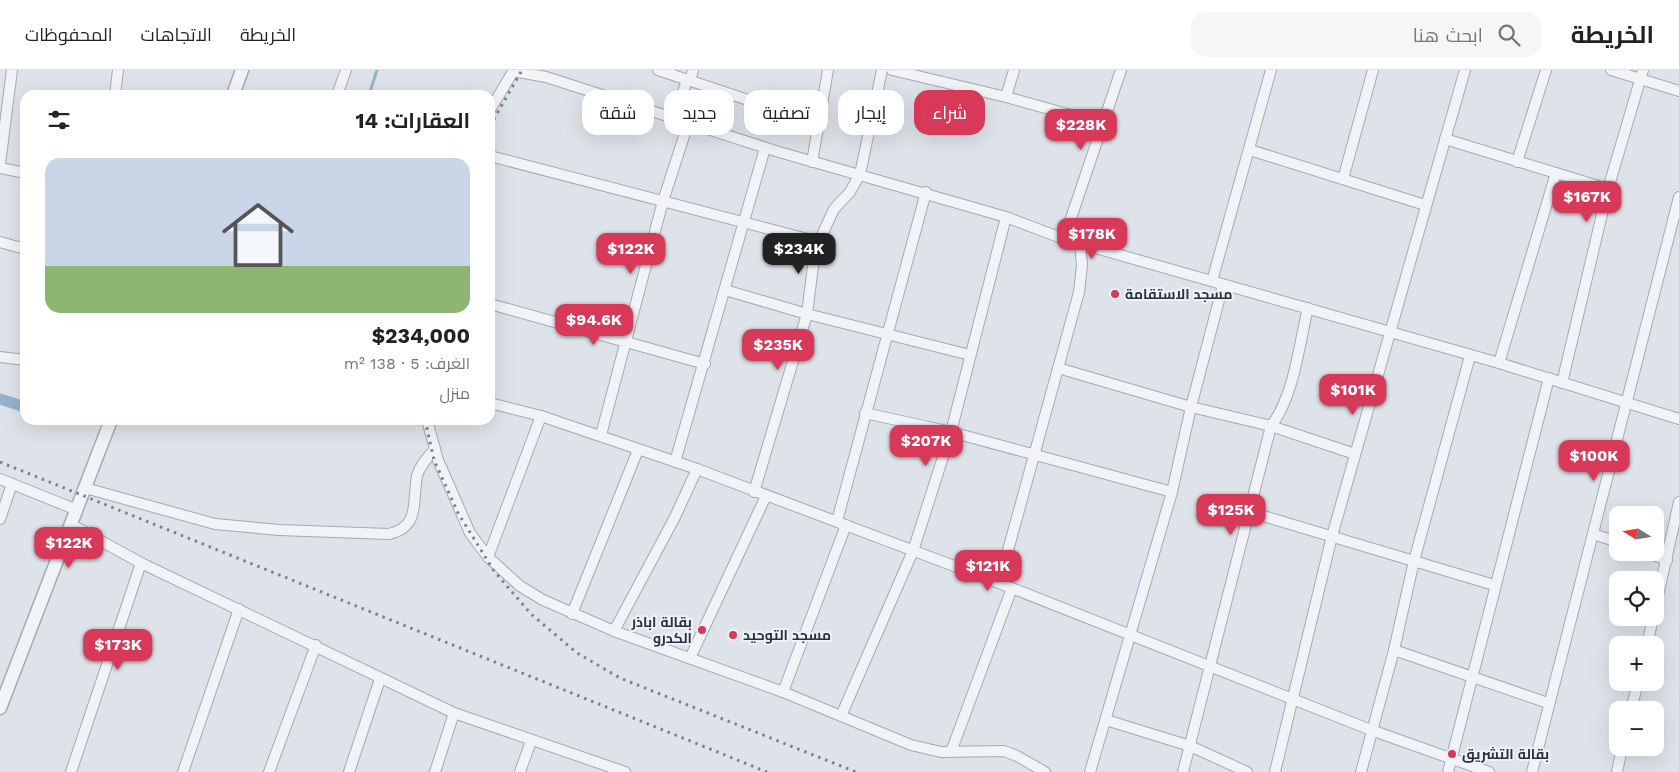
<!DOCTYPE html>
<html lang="ar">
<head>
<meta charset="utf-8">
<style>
  body { margin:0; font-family:"Work Sans",Cairo,sans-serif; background:#f6f6f6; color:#222; direction:rtl; height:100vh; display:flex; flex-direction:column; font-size:19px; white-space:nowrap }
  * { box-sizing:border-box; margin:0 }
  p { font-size:16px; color:#767676 }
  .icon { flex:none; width:28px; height:28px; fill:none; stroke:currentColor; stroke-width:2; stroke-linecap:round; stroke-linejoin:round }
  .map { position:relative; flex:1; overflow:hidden; direction:ltr }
  .details { position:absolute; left:20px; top:20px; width:475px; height:335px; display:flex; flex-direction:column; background:#fff; border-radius:15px; box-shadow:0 5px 20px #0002; direction:rtl }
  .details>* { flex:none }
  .top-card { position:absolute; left:510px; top:20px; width:475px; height:45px; direction:rtl; display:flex; gap:10px }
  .needle { width:32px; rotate:281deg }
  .tools { position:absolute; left:1609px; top:436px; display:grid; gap:10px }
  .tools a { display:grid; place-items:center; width:55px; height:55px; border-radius:10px; background:#fff; box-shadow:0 5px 20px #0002; font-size:25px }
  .price { position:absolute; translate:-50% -42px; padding:0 11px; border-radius:10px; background:#d83959; color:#fff; font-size:16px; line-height:32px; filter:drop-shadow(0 1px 2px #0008) }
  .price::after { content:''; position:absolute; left:50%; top:30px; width:15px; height:11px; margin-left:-8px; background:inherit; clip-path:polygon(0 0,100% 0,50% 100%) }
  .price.current { background:#222; color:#fff }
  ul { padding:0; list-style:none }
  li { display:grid; align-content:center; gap:10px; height:265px; padding:0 25px }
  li+li { border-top:1px solid #e0e0e0 }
  li span { display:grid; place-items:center; height:155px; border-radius:15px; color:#555 }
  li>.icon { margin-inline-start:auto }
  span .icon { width:90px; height:90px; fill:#fffc; stroke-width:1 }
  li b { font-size:21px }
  h2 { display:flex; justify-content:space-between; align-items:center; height:60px; padding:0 25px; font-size:21px }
  .tag { padding:0 18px; border-radius:15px; background:#fff; box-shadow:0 5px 20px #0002; font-size:18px; line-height:45px }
  .tag.current { background:#d83959; color:#fff }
  header { display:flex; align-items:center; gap:30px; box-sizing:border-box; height:70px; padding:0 25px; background:#fff; border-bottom:1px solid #e0e0e0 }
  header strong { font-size:24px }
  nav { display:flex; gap:28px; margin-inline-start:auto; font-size:18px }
  .search { width:350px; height:45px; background:#f6f6f6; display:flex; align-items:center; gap:12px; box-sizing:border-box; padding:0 18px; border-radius:15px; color:#767676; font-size:19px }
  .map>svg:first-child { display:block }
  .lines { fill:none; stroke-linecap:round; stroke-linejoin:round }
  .stream { stroke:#96b3cc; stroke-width:3 }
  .canal { stroke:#96b3cc; stroke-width:11 }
  .minor-casing { stroke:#a3aab3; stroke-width:12 }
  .tertiary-casing { stroke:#a3aab3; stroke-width:15 }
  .minor { stroke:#f1f3f7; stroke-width:10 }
  .tertiary { stroke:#f1f3f7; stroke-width:12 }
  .rail { stroke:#768394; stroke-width:3; stroke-dasharray:2.5 5; stroke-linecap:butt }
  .poi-dot { fill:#d83959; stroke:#eef2f6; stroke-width:2 }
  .labels { text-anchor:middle; stroke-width:4; stroke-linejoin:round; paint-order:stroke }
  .poi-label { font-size:14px; font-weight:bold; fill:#263141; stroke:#eef2f6; text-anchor:start }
</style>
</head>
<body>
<header>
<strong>الخريطة</strong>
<div class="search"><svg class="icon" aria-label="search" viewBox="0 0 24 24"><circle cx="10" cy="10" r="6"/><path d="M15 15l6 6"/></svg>ابحث هنا</div>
<nav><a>الخريطة</a><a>الاتجاهات</a><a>المحفوظات</a></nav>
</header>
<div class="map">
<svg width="1679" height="702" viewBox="0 0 1679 702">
  <rect width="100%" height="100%" fill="#dee3e9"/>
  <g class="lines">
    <!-- stream -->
    <polyline class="stream" points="369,25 377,0"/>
    <!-- canal -->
    <polyline class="canal" points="0,329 25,337"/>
    <defs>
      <g id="minor">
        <polyline points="658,0 820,54"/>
        <polyline points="882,0 860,104 850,122 834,139 815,180 807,244 970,285"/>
        <polyline points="892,0 1006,27 1103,54"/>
        <polyline points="1611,0 1679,21"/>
        <polyline points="513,1 546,7 779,82 1006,147 1064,169 1499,293 1679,349"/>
        <polyline points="690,11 693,0"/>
        <polyline points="115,25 118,0"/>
        <polyline points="337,25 346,0"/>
        <polyline points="1006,27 1014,0"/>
        <polyline points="490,40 514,0"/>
        <polyline points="674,49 687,10"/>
        <polyline points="1445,69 1608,119"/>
        <polyline points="1250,80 1425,135"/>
        <polyline points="490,86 819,172"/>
        <polyline points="812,92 828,0"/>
        <polyline points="1517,92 1546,0"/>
        <polyline points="0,94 12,0"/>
        <polyline points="0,98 25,103"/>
        <polyline points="1343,109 1373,0"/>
        <polyline points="1064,169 1121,0"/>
        <polyline points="0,172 25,179"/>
        <polyline points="1212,211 1271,0"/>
        <polyline points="725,220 807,244 754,422"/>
        <polyline points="490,234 705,294"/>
        <polyline points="0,287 25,290"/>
        <polyline points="1499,293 1556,103"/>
        <polyline points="1058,298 1191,337 1271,356 1355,384"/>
        <polyline points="1562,313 1608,119 1643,0"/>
        <polyline points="490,333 541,346 697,399 999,513 1371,660 1489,702"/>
        <polyline points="865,343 951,362 1172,422"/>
        <polyline points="427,350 438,390 470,463 488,487 520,516 543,530 614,561 783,622 911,675 941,682 1004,681 1017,686 1045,702"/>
        <polyline points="601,365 663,131 688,54"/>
        <polyline points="675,392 765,78"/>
        <polyline points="0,409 77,440"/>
        <path d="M85,418L215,454L279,460L389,464C421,457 412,430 417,406C420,395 428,387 435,379"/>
        <polyline points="1250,442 1494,515"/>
        <polyline points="0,449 12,414"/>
        <polyline points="837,451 926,122"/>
        <polyline points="72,455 141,493 454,643 625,702"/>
        <polyline points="1593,464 1618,472"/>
        <polyline points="1645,482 1667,490"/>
        <polyline points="488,487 541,346"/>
        <polyline points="999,513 1079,222 1082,195 1080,174"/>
        <polyline points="1655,539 1679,432"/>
        <polyline points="572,544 638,380"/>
        <polyline points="614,561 675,447 697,399"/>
        <polyline points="1647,575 1653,548"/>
        <polyline points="1394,580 1548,633"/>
        <polyline points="690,588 766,426"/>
        <polyline points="783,622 846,455"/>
        <polyline points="1631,640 1638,612"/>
        <polyline points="841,646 913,481 951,362 1006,147"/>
        <polyline points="1106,650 1190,676 1247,702"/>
        <polyline points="951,682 1012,518"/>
        <polyline points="71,702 141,493"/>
        <polyline points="183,702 239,539"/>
        <polyline points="269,702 316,575"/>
        <polyline points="349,702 380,609"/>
        <polyline points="435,702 454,643"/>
        <polyline points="520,702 531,671"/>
        <polyline points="1090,702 1172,422 1191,337 1223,215"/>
        <path d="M1183,702L1271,356C1294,327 1299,274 1308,238"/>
        <polyline points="1275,702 1332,466 1465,0"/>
        <polyline points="1361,702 1394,580 1414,491 1470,286"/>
        <polyline points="1448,702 1549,308"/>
        <polyline points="1532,702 1679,127"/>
        <polyline points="1617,702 1622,678"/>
      </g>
      <g id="tertiary">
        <polyline points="233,25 242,0"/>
        <polyline points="0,638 111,350"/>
      </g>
    </defs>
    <!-- minor casing -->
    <use href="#minor" class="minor-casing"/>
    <!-- tertiary casing -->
    <use href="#tertiary" class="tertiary-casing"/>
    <!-- minor -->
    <use href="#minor" class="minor"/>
    <!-- tertiary -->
    <use href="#tertiary" class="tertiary"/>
    <!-- rail -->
    <g class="rail">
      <polyline points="490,56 522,0"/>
      <polyline points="425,350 434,390 458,443 494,501 531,544 577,583 620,608 856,702"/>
      <polyline points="0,392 767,702"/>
    </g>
  </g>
  <!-- markers -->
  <g class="poi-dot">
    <circle cx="1115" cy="224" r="5"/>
    <circle cx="702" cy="560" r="5"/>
    <circle cx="733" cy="565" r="5"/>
    <circle cx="1452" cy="684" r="5"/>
  </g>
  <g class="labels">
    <!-- poi labels -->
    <g class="poi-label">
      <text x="1125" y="229">مسجد الاستقامة</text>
      <text x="692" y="557" text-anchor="end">بقالة اباذر<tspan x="692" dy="16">الكدرو</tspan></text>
      <text x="743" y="570">مسجد التوحيد</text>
      <text x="1462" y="689">بقالة التشريق</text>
    </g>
  </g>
</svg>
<div class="tools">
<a><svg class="needle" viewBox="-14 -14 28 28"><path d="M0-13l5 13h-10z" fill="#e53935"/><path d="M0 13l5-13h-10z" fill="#767676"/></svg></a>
<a><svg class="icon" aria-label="locate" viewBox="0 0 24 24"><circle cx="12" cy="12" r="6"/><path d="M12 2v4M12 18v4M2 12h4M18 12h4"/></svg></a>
<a>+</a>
<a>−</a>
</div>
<b class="price" style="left:1081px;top:81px">$228K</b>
<b class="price" style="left:1587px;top:153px">$167K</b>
<b class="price" style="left:1092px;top:190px">$178K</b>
<b class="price" style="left:631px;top:205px">$122K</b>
<b class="price current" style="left:799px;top:205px">$234K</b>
<b class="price" style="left:594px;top:276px">$94.6K</b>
<b class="price" style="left:778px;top:301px">$235K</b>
<b class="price" style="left:1353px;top:346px">$101K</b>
<b class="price" style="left:926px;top:397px">$207K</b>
<b class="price" style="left:1594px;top:412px">$100K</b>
<b class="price" style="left:1231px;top:466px">$125K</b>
<b class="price" style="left:69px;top:499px">$122K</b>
<b class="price" style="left:988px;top:522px">$121K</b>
<b class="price" style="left:118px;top:601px">$173K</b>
<div class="top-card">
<a class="tag current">شراء</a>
<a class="tag">إيجار</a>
<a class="tag">تصفية</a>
<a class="tag">جديد</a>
<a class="tag">شقة</a>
</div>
<section class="details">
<h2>العقارات: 14<svg class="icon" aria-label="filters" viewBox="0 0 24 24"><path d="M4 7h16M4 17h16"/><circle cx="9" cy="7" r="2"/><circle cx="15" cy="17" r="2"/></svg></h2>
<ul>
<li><span style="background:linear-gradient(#c9d6e8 70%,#8fb573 0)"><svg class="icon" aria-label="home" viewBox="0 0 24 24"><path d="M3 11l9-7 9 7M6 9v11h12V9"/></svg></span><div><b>$234,000</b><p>الغرف: 5 · 138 m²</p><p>منزل</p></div></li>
</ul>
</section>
</div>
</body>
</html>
